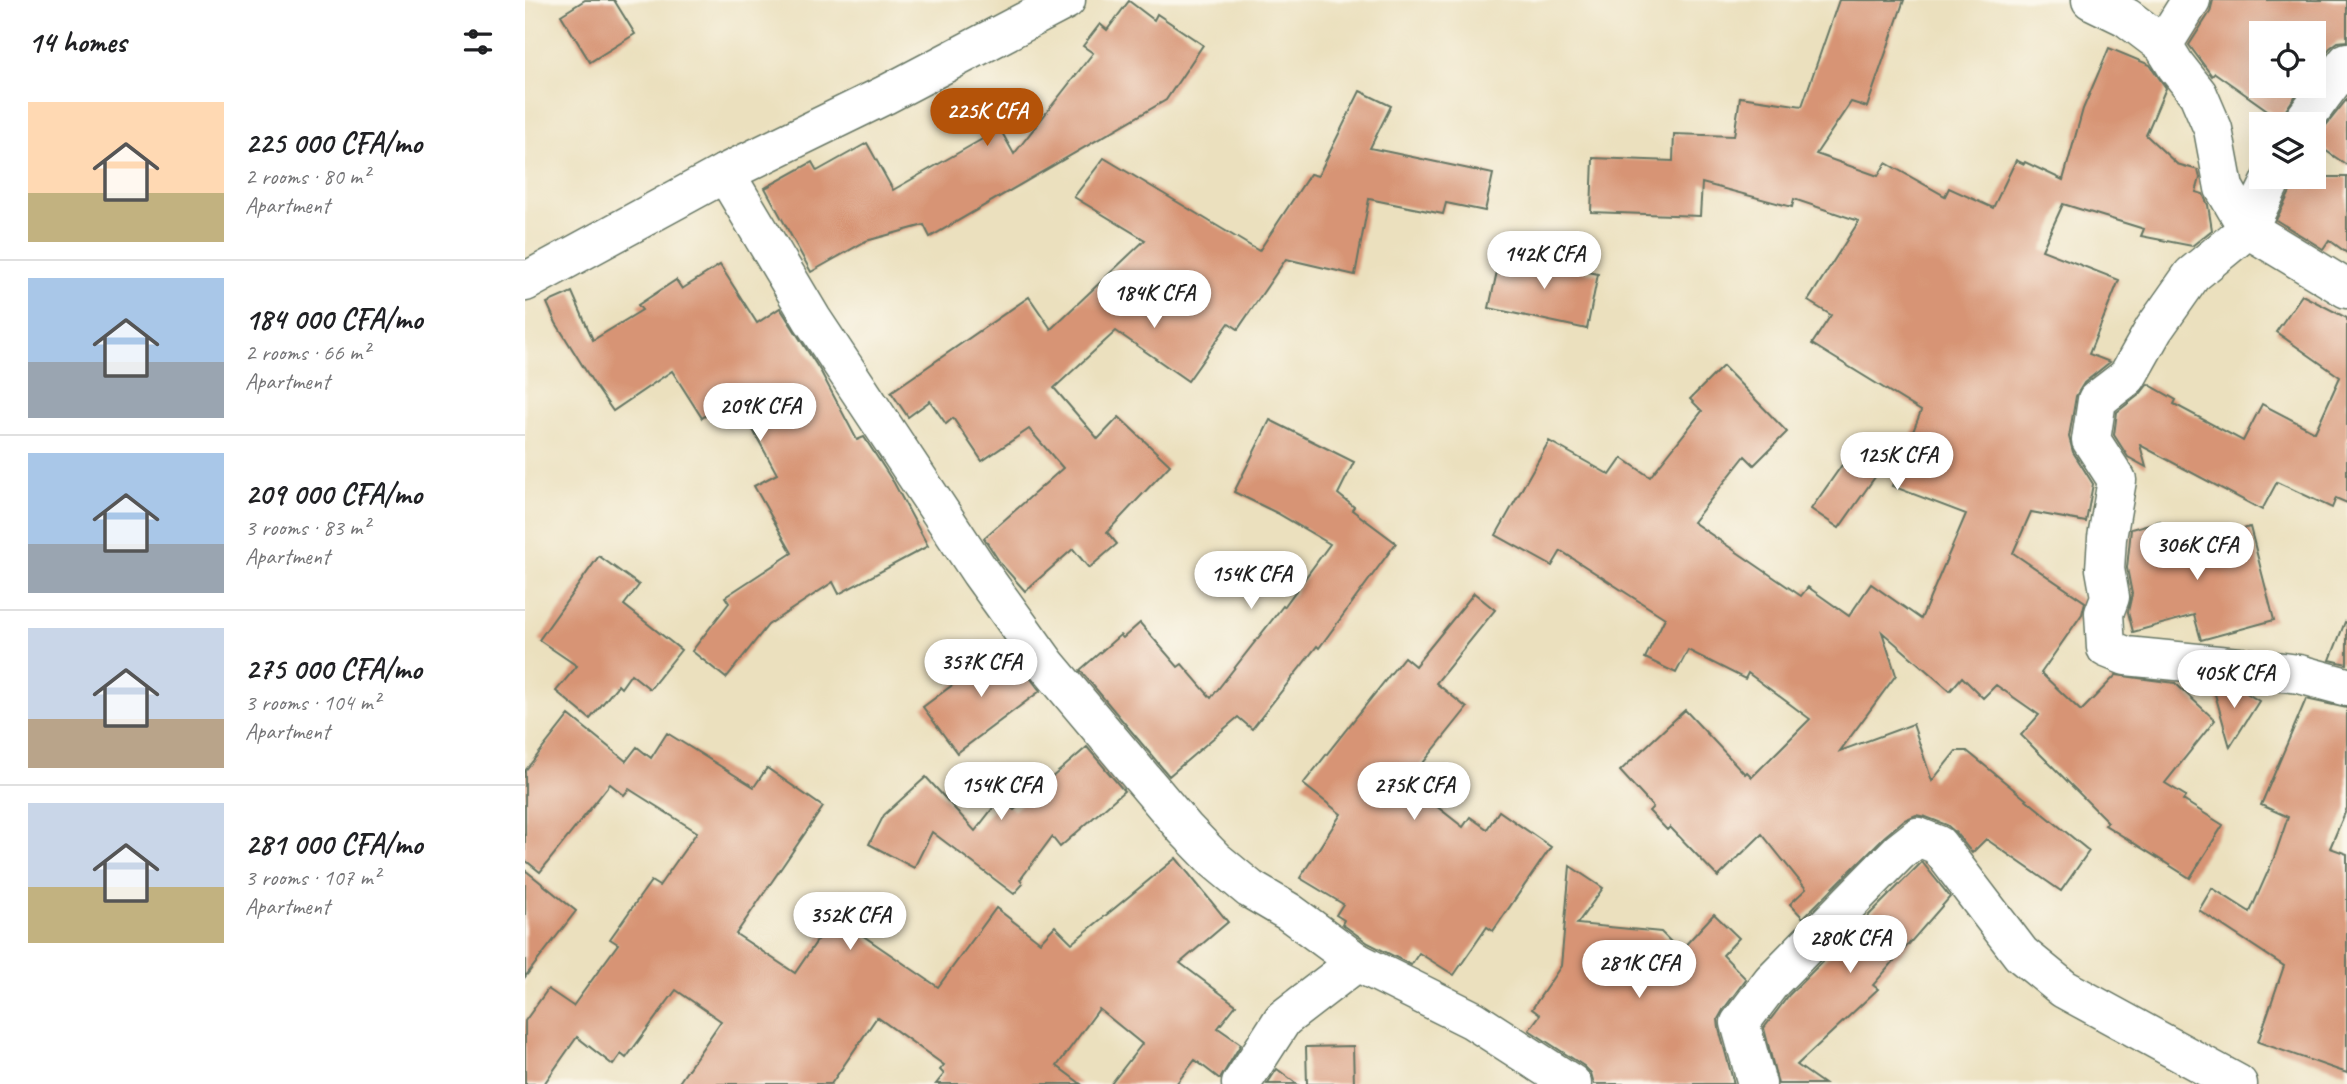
<!DOCTYPE html>
<html lang="en">
<head>
<meta charset="utf-8">
<style>
  body { margin:0; font-family:Caveat,sans-serif; background:#f2f2f2; color:#202124; height:100vh; display:flex; flex-direction:column; font-size:26px; white-space:nowrap }
  * { box-sizing:border-box; margin:0 }
  p { font-size:23px; color:#757577 }
  .icon { flex:none; width:38px; height:38px; fill:none; stroke:currentColor; stroke-width:2; stroke-linecap:round; stroke-linejoin:round }
  .map { position:relative; flex:1; overflow:hidden }
  .panel { display:flex; flex-direction:column; background:#fff; width:525px }
  .panel>* { flex:none }
  .controls { position:absolute; left:1724px; top:21px; display:grid; gap:14px }
  .controls a { display:grid; place-items:center; width:77px; height:77px; border-radius:0px; background:#fff; box-shadow:0 7px 28px #0002; font-size:35px }
  .price { position:absolute; translate:-50% -60px; padding:0 16px; border-radius:24px; background:#fff; color:#222; font-size:23px; line-height:46px; filter:drop-shadow(0 2px 4px #0008) }
  .price::after { content:''; position:absolute; left:50%; top:42px; width:21px; height:16px; margin-left:-10px; background:inherit; clip-path:polygon(0 0,100% 0,50% 100%) }
  .price.current { background:#b45309; color:#fff }
  ul { padding:0; list-style:none }
  li { display:flex; align-items:center; gap:21px; height:175px; padding:0 28px }
  li+li { border-top:2px solid #e0e0e0 }
  li span { display:grid; place-items:center; flex:none; width:196px; height:140px; border-radius:0px; color:#555 }
  li>.icon { margin-inline-start:auto }
  span .icon { width:84px; height:84px; fill:#fffc; stroke-width:1 }
  li b { font-size:30px }
  h2 { display:flex; justify-content:space-between; align-items:center; height:84px; padding:0 28px; font-size:30px }
  main { display:flex; flex:1; min-height:0 }
  .map>svg:first-child { display:block }
  .building { fill:#d79475 }
  .lines { fill:none; stroke-linecap:round; stroke-linejoin:round }
  .minor-casing { stroke:#667664; stroke-width:41 }
  .minor { stroke:#fff; stroke-width:38 }
</style>
</head>
<body>
<main>
<section class="panel">
<h2>14 homes<svg class="icon" aria-label="filters" viewBox="0 0 24 24"><path d="M4 7h16M4 17h16"/><circle cx="9" cy="7" r="2"/><circle cx="15" cy="17" r="2"/></svg></h2>
<ul>
<li><span style="background:linear-gradient(#ffd9b3 65%,#c2b280 0)"><svg class="icon" aria-label="home" viewBox="0 0 24 24"><path d="M3 11l9-7 9 7M6 9v11h12V9"/></svg></span><div><b>225 000 CFA/mo</b><p>2 rooms · 80 m²</p><p>Apartment</p></div></li>
<li><span style="background:linear-gradient(#a9c7e8 60%,#9aa5b1 0)"><svg class="icon" aria-label="home" viewBox="0 0 24 24"><path d="M3 11l9-7 9 7M6 9v11h12V9"/></svg></span><div><b>184 000 CFA/mo</b><p>2 rooms · 66 m²</p><p>Apartment</p></div></li>
<li><span style="background:linear-gradient(#a9c7e8 65%,#9aa5b1 0)"><svg class="icon" aria-label="home" viewBox="0 0 24 24"><path d="M3 11l9-7 9 7M6 9v11h12V9"/></svg></span><div><b>209 000 CFA/mo</b><p>3 rooms · 83 m²</p><p>Apartment</p></div></li>
<li><span style="background:linear-gradient(#c9d6e8 65%,#b9a48a 0)"><svg class="icon" aria-label="home" viewBox="0 0 24 24"><path d="M3 11l9-7 9 7M6 9v11h12V9"/></svg></span><div><b>275 000 CFA/mo</b><p>3 rooms · 104 m²</p><p>Apartment</p></div></li>
<li><span style="background:linear-gradient(#c9d6e8 60%,#c2b280 0)"><svg class="icon" aria-label="home" viewBox="0 0 24 24"><path d="M3 11l9-7 9 7M6 9v11h12V9"/></svg></span><div><b>281 000 CFA/mo</b><p>3 rooms · 107 m²</p><p>Apartment</p></div></li>
</ul>
</section>
<div class="map">
<svg width="1822" height="1084" viewBox="0 0 1822 1084">
  <rect width="100%" height="100%" fill="#fbf7ec"/>
  <filter id="ink" filterUnits="userSpaceOnUse"><feTurbulence type="fractalNoise" baseFrequency=".0143" numOctaves="2"/><feDisplacementMap in="SourceGraphic" scale="14" xChannelSelector="R" yChannelSelector="G"/><feConvolveMatrix kernelMatrix="1 2 1 2 8 2 1 2 1" color-interpolation-filters="sRGB"/></filter>
  <filter id="wash" filterUnits="userSpaceOnUse"><feTurbulence type="fractalNoise" baseFrequency=".00686" numOctaves="4" result="noise"/><feDisplacementMap in="SourceGraphic" scale="28" xChannelSelector="R" yChannelSelector="G"/><feGaussianBlur stdDeviation="1.57" result="paint"/><feColorMatrix in="noise" values="0 0 0 0 0 0 0 0 0 0 0 0 0 0 0 0 0 1.4 0 .05"/><feComposite in="paint" operator="in"/></filter>
  <g filter="url(#wash)">
    <rect width="100%" height="100%" fill="#ebe0be"/>
    <g id="blocks">
      <!-- building -->
      <g class="building">
        <polygon points="60,0 89,0 110,34 65,62 36,15"/>
        <polygon points="1314,0 1379,0 1342,107 1326,102 1291,154 1353,176 1361,163 1420,196 1424,188 1468,208 1491,160 1499,164 1500,162 1538,180 1558,109 1584,48 1625,65 1641,88 1621,135 1652,164 1673,170 1675,178 1671,192 1678,194 1683,205 1687,230 1667,246 1616,236 1619,229 1538,204 1517,250 1594,280 1564,354 1585,362 1559,383 1551,396 1544,437 1548,452 1568,484 1561,522 1506,512 1488,553 1560,602 1557,614 1516,673 1556,711 1591,675 1650,683 1690,720 1640,783 1661,796 1658,800 1698,825 1665,878 1580,825 1583,822 1496,735 1514,715 1471,685 1458,698 1437,677 1425,691 1357,632 1371,675 1315,751 1388,724 1407,781 1431,751 1442,751 1564,851 1536,891 1461,839 1447,853 1430,832 1422,825 1401,817 1391,815 1379,820 1359,837 1278,918 1265,904 1281,889 1237,834 1193,877 1145,827 1142,830 1124,811 1128,807 1095,771 1160,710 1220,774 1222,772 1227,777 1285,719 1223,673 1220,679 1163,650 1151,673 1120,658 1140,618 1036,551 1027,566 971,535 1024,441 1085,475 1097,458 1125,477 1177,411 1165,399 1198,366 1262,432 1229,465 1220,456 1168,522 1276,596 1283,587 1324,616 1346,584 1396,619 1441,514 1367,486 1396,411 1287,344 1306,315 1283,301 1334,221 1269,199 1267,207 1177,183 1175,216 1066,212 1068,158 1148,161 1149,134 1209,136 1215,97 1277,106"/>
        <polygon points="1688,0 1822,0 1822,41 1813,42 1805,48 1788,70 1788,33 1736,33 1736,86 1777,86 1755,119 1690,73 1687,76 1664,45 1685,12"/>
        <polygon points="604,1 629,20 632,14 678,45 641,100 405,237 399,225 341,241 286,272 240,188 287,162 292,171 342,143 368,190 475,129 489,154 568,53 558,46 575,24 582,30"/>
        <polygon points="835,91 866,106 845,148 968,174 960,211 921,203 918,214 844,199 830,275 761,259 713,329 704,323 663,381 591,331 529,388 573,439 594,417 645,465 582,532 592,544 564,568 548,549 500,591 476,564 459,538 538,468 504,429 457,461 428,418 421,424 405,401 383,417 366,392 504,297 526,329 620,240 549,197 579,158 734,251 785,174 793,176"/>
        <polygon points="1822,99 1822,165 1788,142"/>
        <polygon points="1770,177 1822,177 1822,253 1804,240 1798,249 1751,220 1768,186"/>
        <polygon points="976,253 1073,274 1062,329 964,308"/>
        <polygon points="195,265 232,323 255,308 296,372 332,440 339,437 369,483 403,546 314,594 308,582 243,625 201,678 167,651 204,603 200,597 267,553 229,486 252,474 216,408 203,416 196,405 177,418 147,371 88,411 69,384 31,323 22,303 47,292 68,340 117,310 113,305 151,280 157,289"/>
        <polygon points="1777,295 1822,318 1822,503 1811,498 1807,508 1752,482 1737,510 1615,445 1621,467 1603,457 1589,435 1592,412 1615,394 1623,384 1651,400 1649,404 1718,441 1737,404 1790,432 1815,377 1751,332"/>
        <polygon points="745,420 829,462 813,494 829,507 827,510 871,543 794,648 792,646 727,729 713,717 644,776 555,670 595,635 598,638 615,623 653,667 657,664 686,698 758,606 759,607 805,544 752,513 709,492"/>
        <polygon points="1322,458 1350,477 1314,528 1286,509"/>
        <polygon points="1635,521 1643,550 1725,527 1749,620 1676,640 1669,615 1608,632 1603,612 1607,594 1602,568 1606,529"/>
        <polygon points="74,556 114,585 99,605 156,650 125,689 106,674 96,688 93,685 65,719 31,691 52,666 14,640"/>
        <polygon points="949,593 970,610 911,683 942,708 882,783 938,827 945,817 962,829 974,811 1026,847 968,931 962,927 929,975 894,953 886,965 843,943 817,924 819,920 811,915 818,904 775,878 816,814 778,784 879,657 890,666"/>
        <polygon points="1820,622 1822,623 1822,664 1805,660"/>
        <polygon points="481,645 515,691 432,753 398,707"/>
        <polygon points="1688,687 1715,689 1734,701 1705,747"/>
        <polygon points="1781,699 1822,708 1822,808 1805,848 1822,854 1822,1073 1733,1042 1759,966 1674,910 1687,888 1725,912 1749,858 1763,817 1736,805"/>
        <polygon points="44,715 101,761 112,747 126,758 142,733 229,787 242,768 298,807 211,934 270,973 309,916 413,987 471,908 515,942 530,926 547,943 651,858 703,922 655,963 711,1005 693,1028 716,1044 695,1079 670,1060 651,1084 586,1084 617,1044 574,1009 532,1066 556,1084 411,1084 419,1074 415,1070 419,1065 352,1017 306,1084 153,1084 196,1021 151,990 101,1058 96,1054 88,1065 52,1037 19,1084 0,1084 0,1021 23,989 48,1006 93,944 85,939 126,881 134,886 172,832 104,789 99,795 85,784 15,872 0,860 0,771"/>
        <polygon points="562,747 599,791 535,847 527,837 495,880 498,884 489,894 407,832 389,868 344,844 359,815 401,777 450,831 475,799 489,810"/>
        <polygon points="1397,862 1425,897 1348,985 1353,989 1272,1065 1299,1084 1253,1084 1239,1028 1264,995"/>
        <polygon points="1045,866 1078,888 1052,924 1136,932 1155,951 1189,914 1214,938 1198,955 1221,979 1198,1010 1193,1019 1194,1029 1209,1084 1069,1084 1066,1073 1059,1066 1004,1030 1015,1015 1007,1009 1036,966"/>
        <polygon points="0,870 51,911 0,977"/>
        <polygon points="828,1046 829,1084 782,1084 781,1047"/>
        <polygon points="752,1069 772,1084 742,1084"/>
      </g>
    </g>
  </g>
  <g filter="url(#ink)">
    <use href="#blocks" fill-opacity="0" stroke="#667664" stroke-width="2"/>
    <g class="lines">
      <defs>
        <g id="minor">
          <polyline points="1566,0 1601,17 1638,45 1651,66 1673,94 1688,129 1699,188 1723,229 1822,289"/>
          <polyline points="1638,45 1666,0"/>
          <polyline points="1776,124 1822,62"/>
          <polyline points="200,173 287,319 455,572 522,665 660,829 690,860 725,889 764,912 832,962"/>
          <polyline points="1748,177 1723,229 1667,275 1629,329 1602,377 1572,400 1566,440 1592,480 1582,538 1580,569 1585,597 1579,613 1581,648 1601,656 1734,669 1774,674 1822,687"/>
          <polyline points="0,282 200,173 360,95 541,0"/>
          <polyline points="716,1084 758,1019 832,962 948,1020 1047,1084"/>
          <polyline points="1232,1084 1215,1023 1247,981 1374,852 1393,837 1413,845 1496,954 1539,989 1713,1084"/>
        </g>
      </defs>
      <!-- minor casing -->
      <use href="#minor" class="minor-casing"/>
      <!-- minor -->
      <use href="#minor" class="minor"/>
    </g>
  </g>
</svg>
<div class="controls">
<a><svg class="icon" aria-label="locate" viewBox="0 0 24 24"><circle cx="12" cy="12" r="6"/><path d="M12 2v4M12 18v4M2 12h4M18 12h4"/></svg></a>
<a><svg class="icon" aria-label="layers" viewBox="0 0 24 24"><path d="M12 4l9 5-9 5-9-5zM3 14l9 5 9-5"/></svg></a>
</div>
<b class="price current" style="left:462px;top:148px">225K CFA</b>
<b class="price" style="left:1019px;top:291px">142K CFA</b>
<b class="price" style="left:629px;top:330px">184K CFA</b>
<b class="price" style="left:235px;top:443px">209K CFA</b>
<b class="price" style="left:1372px;top:492px">125K CFA</b>
<b class="price" style="left:1672px;top:582px">306K CFA</b>
<b class="price" style="left:726px;top:611px">154K CFA</b>
<b class="price" style="left:456px;top:699px">357K CFA</b>
<b class="price" style="left:1709px;top:710px">405K CFA</b>
<b class="price" style="left:476px;top:822px">154K CFA</b>
<b class="price" style="left:889px;top:822px">275K CFA</b>
<b class="price" style="left:325px;top:952px">352K CFA</b>
<b class="price" style="left:1325px;top:975px">280K CFA</b>
<b class="price" style="left:1114px;top:1000px">281K CFA</b>
</div>
</main>
</body>
</html>
